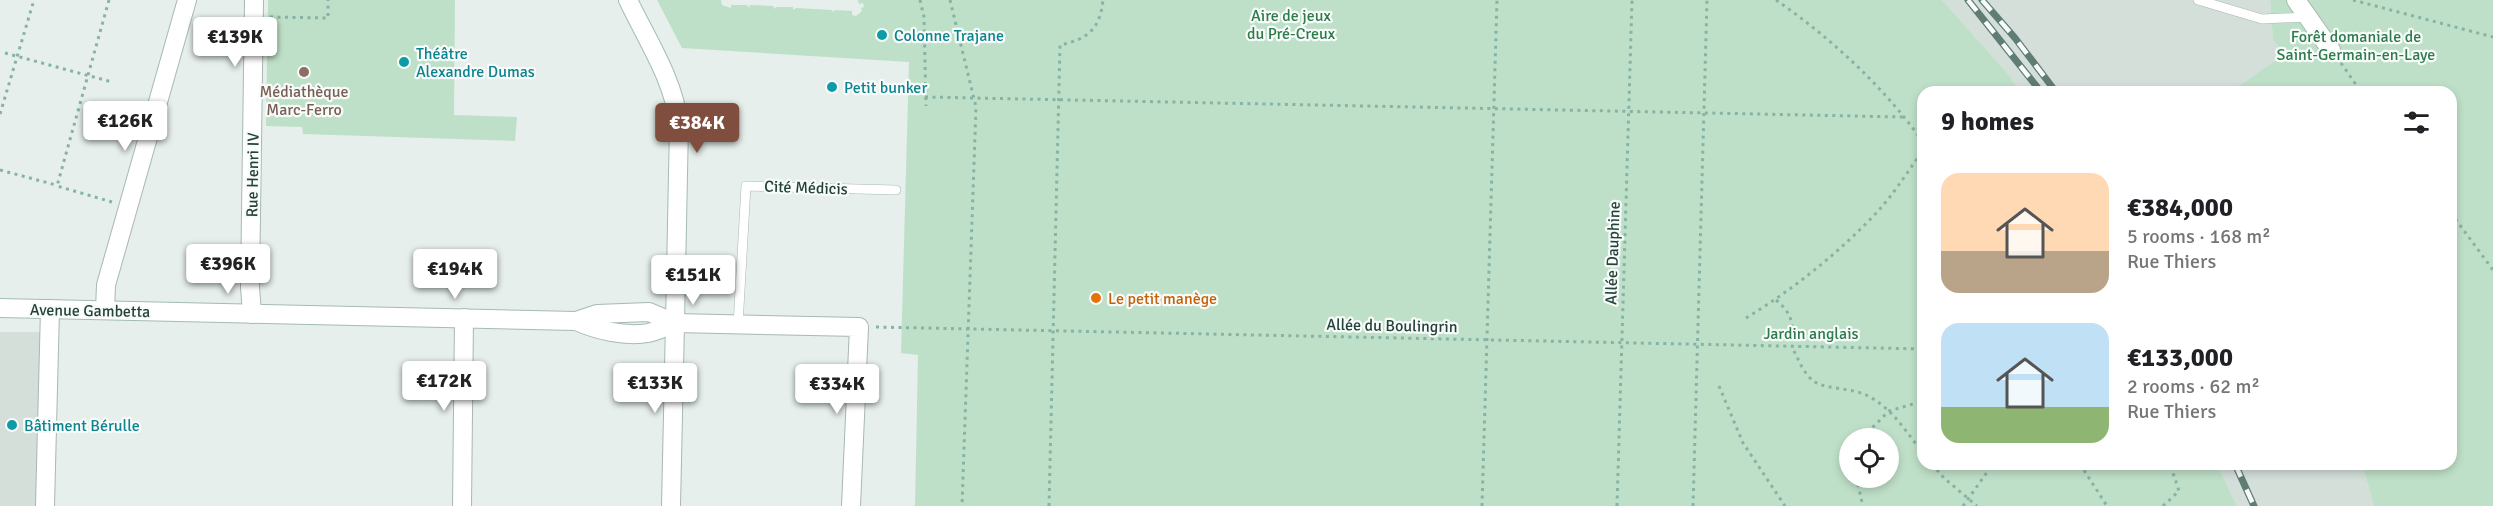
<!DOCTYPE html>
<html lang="en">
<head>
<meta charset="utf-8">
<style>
  body { margin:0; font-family:Signika,sans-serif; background:#f6f6f6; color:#202124; height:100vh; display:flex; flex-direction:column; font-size:22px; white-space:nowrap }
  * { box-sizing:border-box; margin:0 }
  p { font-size:20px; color:#757577 }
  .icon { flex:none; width:33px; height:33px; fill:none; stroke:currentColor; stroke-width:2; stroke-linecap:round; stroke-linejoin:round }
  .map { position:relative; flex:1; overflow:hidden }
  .drawer { position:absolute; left:1917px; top:86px; width:540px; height:384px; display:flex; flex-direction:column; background:#fff; border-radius:18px; box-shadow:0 3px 9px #0003 }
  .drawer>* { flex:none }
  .tools { position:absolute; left:1839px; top:428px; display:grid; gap:12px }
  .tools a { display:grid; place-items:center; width:60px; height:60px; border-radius:50%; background:#fff; box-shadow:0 3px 9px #0003; font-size:30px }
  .price { position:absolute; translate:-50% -51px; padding:0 14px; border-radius:6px; background:#fff; color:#222; font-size:20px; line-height:39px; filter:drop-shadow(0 2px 3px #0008) }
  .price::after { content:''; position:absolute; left:50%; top:36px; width:18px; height:14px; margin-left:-9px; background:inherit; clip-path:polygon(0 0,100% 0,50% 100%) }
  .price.on { background:#7f4e3f; color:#fff }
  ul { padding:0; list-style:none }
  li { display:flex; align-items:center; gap:18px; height:150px; padding:0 24px }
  li span { display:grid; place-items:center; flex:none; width:168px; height:120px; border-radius:18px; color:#555 }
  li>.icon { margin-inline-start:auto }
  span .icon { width:72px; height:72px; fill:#fffc; stroke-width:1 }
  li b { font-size:26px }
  h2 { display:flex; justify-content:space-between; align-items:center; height:72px; padding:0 24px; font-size:26px }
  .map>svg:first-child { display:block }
  .built { fill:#d4dfda }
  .green { fill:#bfe0c8; fill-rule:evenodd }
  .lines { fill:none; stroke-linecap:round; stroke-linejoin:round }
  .service-casing { stroke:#a8b8b2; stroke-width:10 }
  .minor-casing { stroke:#a8b8b2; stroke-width:20 }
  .secondary-casing { stroke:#a4bbb3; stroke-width:20 }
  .path { stroke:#86b3a5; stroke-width:3; stroke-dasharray:3 4.5; stroke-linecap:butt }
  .service { stroke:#fff; stroke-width:9 }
  .minor { stroke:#fff; stroke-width:18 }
  .secondary { stroke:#fff; stroke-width:18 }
  .rail-casing { stroke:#5f7d75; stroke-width:7 }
  .rail { stroke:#f7fbf9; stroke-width:4.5; stroke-dasharray:14; stroke-linecap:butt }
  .culture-dot { fill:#0f9aa8; stroke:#f7fbf9; stroke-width:2 }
  .education-dot { fill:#8d6e63; stroke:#f7fbf9; stroke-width:2 }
  .food-dot { fill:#e8710a; stroke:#f7fbf9; stroke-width:2 }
  .labels { text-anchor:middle; stroke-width:4.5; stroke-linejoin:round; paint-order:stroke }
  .park-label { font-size:16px; fill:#2d7a4b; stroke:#f7fbf9 }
  .culture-label { font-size:16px; fill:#0d838f; stroke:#f7fbf9; text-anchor:start }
  .education-label { font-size:16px; fill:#785e54; stroke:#f7fbf9 }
  .street-label { font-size:16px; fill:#24423a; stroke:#f7fbf9 }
  .food-label { font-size:16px; fill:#c56008; stroke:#f7fbf9; text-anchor:start }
</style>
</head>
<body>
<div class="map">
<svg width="2493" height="506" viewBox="0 0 2493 506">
  <rect width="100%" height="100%" fill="#e6efeb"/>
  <!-- built -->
  <g class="built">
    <polygon points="1942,0 2270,0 2273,40 2285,54 2240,86 2241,91 2019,91 2009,75"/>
    <polygon points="0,332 40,332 38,506 0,506"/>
    <polygon points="2217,464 2362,464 2374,506 2237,506"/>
  </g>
  <!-- green -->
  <g class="green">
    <polygon points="268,0 455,0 454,115 517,117 515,141 303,134 302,127 266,126"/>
    <path d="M657,0H721L722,5L731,8V5H747L749,8L750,5L773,6L775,9L776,7H793V10L796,8L832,10L833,12L835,10L852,11V15L856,16L862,11L861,8L864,7L863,3L859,4L858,0H1942L2009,75L2019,91L1923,92V464H2217L2237,506H915L918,355L901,353L909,62L682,48ZM1850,438H1888V477H1850Z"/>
    <polygon points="2270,0 2493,0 2493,506 2374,506 2362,464 2451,464 2451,92 2241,92 2239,86 2285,54 2273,40"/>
  </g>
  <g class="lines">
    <defs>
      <g id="service">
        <polyline points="2198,0 2262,19 2308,17"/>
        <polyline points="738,325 746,186 896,190"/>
      </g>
      <g id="minor">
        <polyline points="2296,0 2331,50"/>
        <polyline points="105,310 106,285 187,0"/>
        <polyline points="252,314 250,287 254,0"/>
        <polyline points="45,506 50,309"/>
        <polyline points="462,506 464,318"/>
        <polyline points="671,506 675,323 859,327 851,506"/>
      </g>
      <g id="secondary">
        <path d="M628,0C647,40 674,80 679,125L675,323"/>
        <polyline points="0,308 576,321 597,314 649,312 675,323"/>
        <path d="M576,321C596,330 625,337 648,333C657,331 666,327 675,323"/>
      </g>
    </defs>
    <!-- service casing -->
    <use href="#service" class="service-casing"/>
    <!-- minor casing -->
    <use href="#minor" class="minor-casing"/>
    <!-- secondary casing -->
    <use href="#secondary" class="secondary-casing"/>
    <!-- path -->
    <g class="path">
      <polyline points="109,0 57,186 112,202"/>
      <polyline points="920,0 924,17 926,106"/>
      <polyline points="950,0 976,107 962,506"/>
      <path d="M1776,0C1831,38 1884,87 1923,142"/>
      <polyline points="2353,0 2493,37"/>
      <polyline points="270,17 328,18 328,0"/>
      <polyline points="5,53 112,82"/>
      <polyline points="2341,63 2361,92"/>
      <polyline points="925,97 1903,117"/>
      <polyline points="0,114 34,0"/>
      <polyline points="0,170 56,185"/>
      <polyline points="2451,213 2493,270"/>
      <path d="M1776,300C1791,313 1792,319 1793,339"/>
      <path d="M1746,318C1794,289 1841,251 1879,210C1895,192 1909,170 1923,150"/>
      <polyline points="876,327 1923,349"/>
      <path d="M1794,351C1799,361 1805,376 1815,382C1828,390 1851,387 1868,396C1892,408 1907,433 1923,453"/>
      <polyline points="1719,386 1743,443 1785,506"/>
      <polyline points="1862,438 1889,411 1923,401"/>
      <polyline points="1932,464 1944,478 1977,506"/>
      <polyline points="2080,464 2107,506"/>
      <polyline points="1856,477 1863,506"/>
      <path d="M1049,506L1060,45C1088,39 1100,29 1103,0"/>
      <polyline points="1482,506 1497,0"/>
      <polyline points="1617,506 1632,0"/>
      <polyline points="1693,506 1707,0"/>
      <polyline points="1963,506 1993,464"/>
      <polyline points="2163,506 2179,491 2170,464"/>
    </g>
    <!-- service -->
    <use href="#service" class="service"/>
    <!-- minor -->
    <use href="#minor" class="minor"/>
    <!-- secondary -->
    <use href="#secondary" class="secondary"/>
    <defs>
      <g id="rail">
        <polyline points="1968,0 2041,92"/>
        <polyline points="1982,0 2015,38 2056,92"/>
        <polyline points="2235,464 2254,506"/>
      </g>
    </defs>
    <!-- rail casing -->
    <use href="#rail" class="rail-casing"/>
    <!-- rail -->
    <use href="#rail" class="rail"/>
  </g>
  <!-- markers -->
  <g class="culture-dot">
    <circle cx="882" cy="35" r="6"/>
    <circle cx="404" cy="62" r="6"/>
    <circle cx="832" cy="87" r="6"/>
    <circle cx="12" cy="425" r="6"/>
  </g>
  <circle class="education-dot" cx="304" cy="72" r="6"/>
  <circle class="food-dot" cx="1096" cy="298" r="6"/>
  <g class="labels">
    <!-- park labels -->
    <g class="park-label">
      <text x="1291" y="21">Aire de jeux<tspan x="1291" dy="18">du Pré-Creux</tspan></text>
      <text x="2356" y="42">Forêt domaniale de<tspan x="2356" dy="18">Saint-Germain-en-Laye</tspan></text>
      <text x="1811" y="339">Jardin anglais</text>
    </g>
    <!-- culture labels -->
    <g class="culture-label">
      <text x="894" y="41">Colonne Trajane</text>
      <text x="416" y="59">Théâtre<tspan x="416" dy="18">Alexandre Dumas</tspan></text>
      <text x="844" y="93">Petit bunker</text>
      <text x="24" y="431">Bâtiment Bérulle</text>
    </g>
    <!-- education labels -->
    <g class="education-label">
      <text x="304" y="97">Médiathèque<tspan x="304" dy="18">Marc-Ferro</tspan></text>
    </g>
    <!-- street labels -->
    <g class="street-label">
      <text transform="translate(252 175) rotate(-89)" y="6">Rue Henri IV</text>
      <text transform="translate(806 187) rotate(2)" y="6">Cité Médicis</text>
      <text transform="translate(1612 253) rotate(-88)" y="6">Allée Dauphine</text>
      <text transform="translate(90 310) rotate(1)" y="6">Avenue Gambetta</text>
      <text transform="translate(1392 325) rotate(1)" y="6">Allée du Boulingrin</text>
    </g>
    <!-- food labels -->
    <g class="food-label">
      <text x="1108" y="304">Le petit manège</text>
    </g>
  </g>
</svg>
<div class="tools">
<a><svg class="icon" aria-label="locate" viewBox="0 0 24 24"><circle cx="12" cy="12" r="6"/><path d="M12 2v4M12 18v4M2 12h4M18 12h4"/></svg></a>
</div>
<b class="price" style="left:235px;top:68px">€139K</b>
<b class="price" style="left:125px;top:152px">€126K</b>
<b class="price on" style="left:697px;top:154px">€384K</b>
<b class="price" style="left:228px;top:295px">€396K</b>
<b class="price" style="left:455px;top:300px">€194K</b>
<b class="price" style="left:693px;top:306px">€151K</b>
<b class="price" style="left:444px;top:412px">€172K</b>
<b class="price" style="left:655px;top:414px">€133K</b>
<b class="price" style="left:837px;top:415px">€334K</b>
<section class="drawer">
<h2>9 homes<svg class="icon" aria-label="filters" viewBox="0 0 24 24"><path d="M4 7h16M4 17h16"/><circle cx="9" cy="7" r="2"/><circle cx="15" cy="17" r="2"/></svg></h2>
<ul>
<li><span style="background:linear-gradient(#ffd9b3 65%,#b9a48a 0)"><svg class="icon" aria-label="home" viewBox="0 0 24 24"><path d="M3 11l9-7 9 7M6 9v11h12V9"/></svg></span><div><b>€384,000</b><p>5 rooms · 168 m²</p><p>Rue Thiers</p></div></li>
<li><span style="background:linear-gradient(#bfe0f5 70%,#8fb573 0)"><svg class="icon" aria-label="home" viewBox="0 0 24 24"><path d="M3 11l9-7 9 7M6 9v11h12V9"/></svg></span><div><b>€133,000</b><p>2 rooms · 62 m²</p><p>Rue Thiers</p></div></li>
</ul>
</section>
</div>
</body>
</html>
